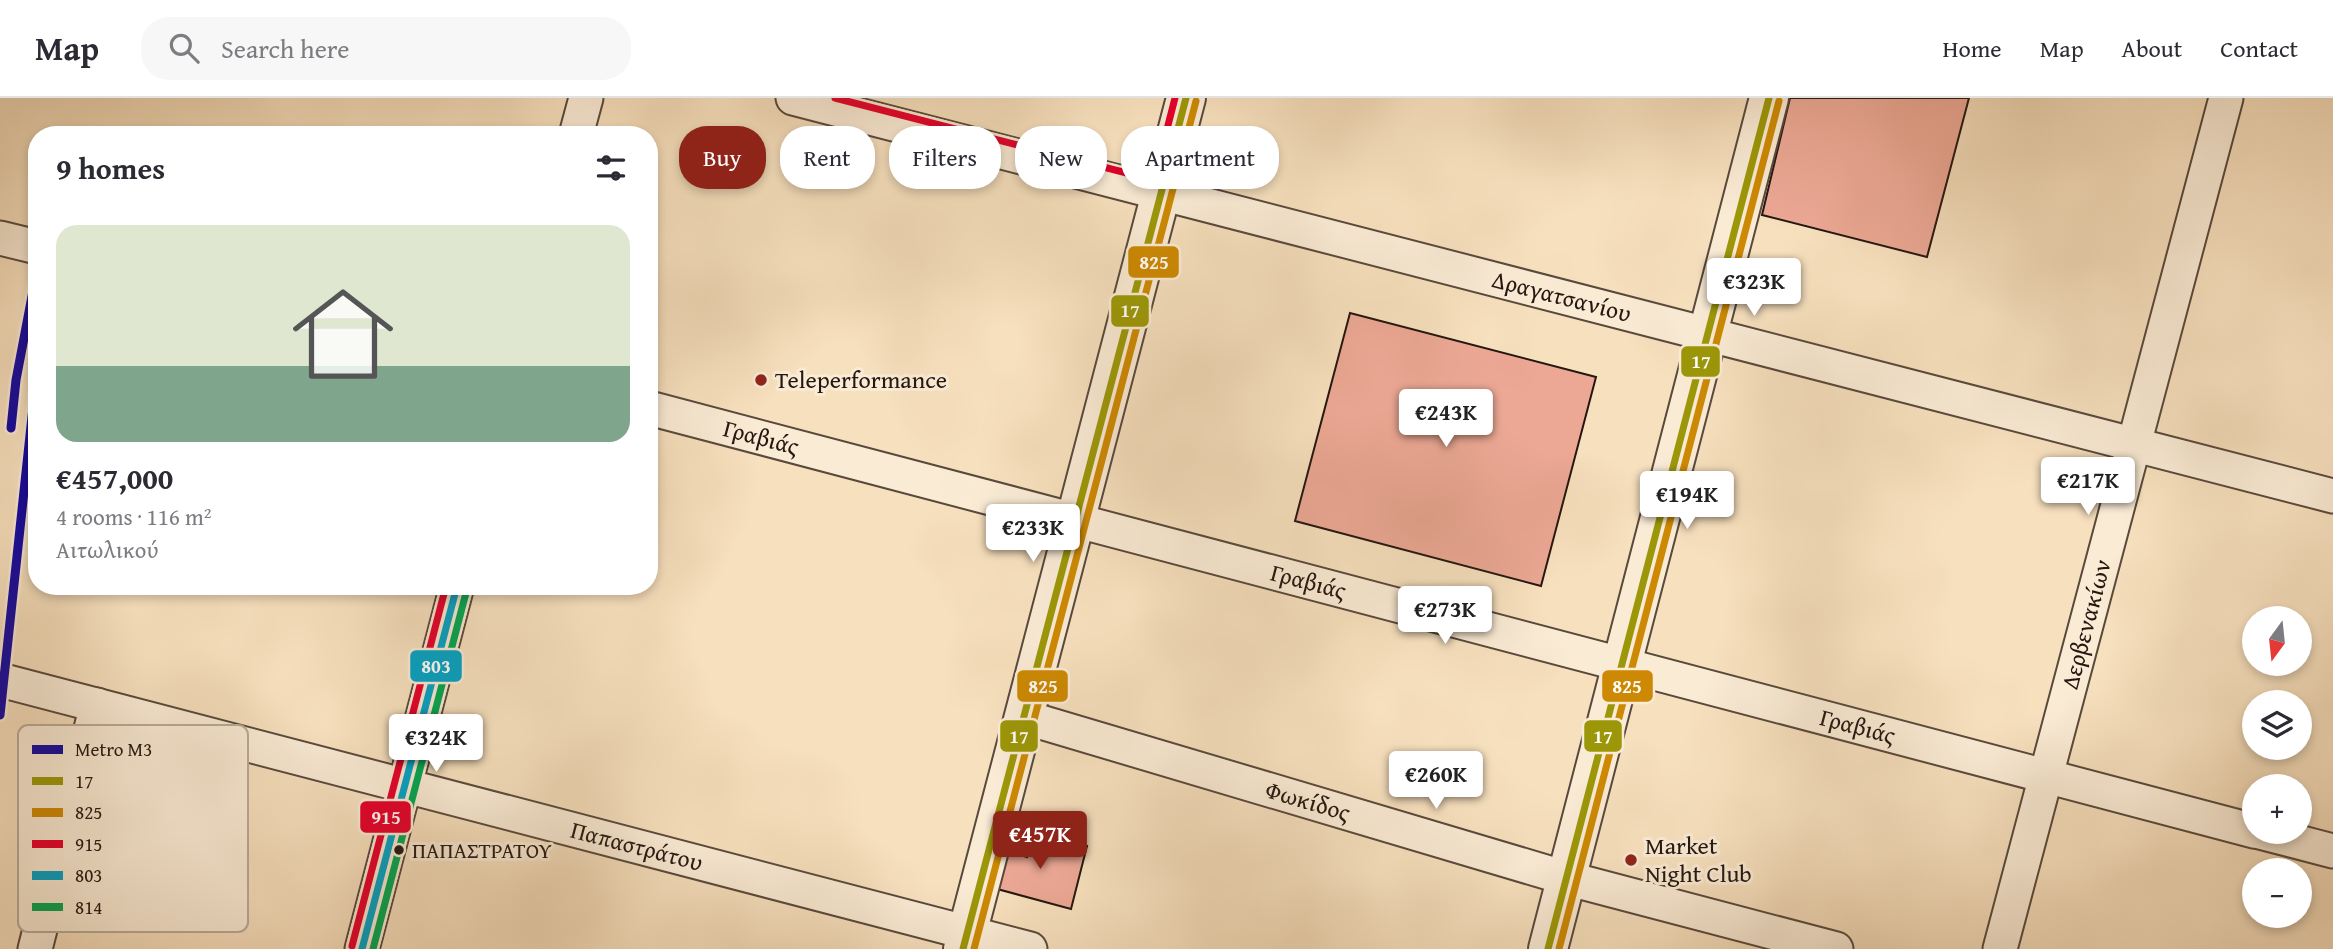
<!DOCTYPE html>
<html lang="en">
<head>
<meta charset="utf-8">
<style>
  body { margin:0; font-family:"Gentium Book Plus",serif; background:#f7f7f7; color:#2b2b33; height:100vh; display:flex; flex-direction:column; font-size:26px; white-space:nowrap }
  * { box-sizing:border-box; margin:0 }
  p { font-size:23px; color:#7c7c81 }
  .icon { flex:none; width:38px; height:38px; fill:none; stroke:currentColor; stroke-width:2; stroke-linecap:round; stroke-linejoin:round }
  .map { position:relative; flex:1; overflow:hidden }
  .details { position:absolute; left:28px; top:28px; width:630px; height:469px; display:flex; flex-direction:column; background:#fff; border-radius:28px; box-shadow:0 4px 10px #0003 }
  .details>* { flex:none }
  .banner { position:absolute; left:679px; top:28px; width:665px; height:63px; display:flex; gap:14px }
  .needle { width:46px; rotate:195deg }
  .controls { position:absolute; left:2242px; top:508px; display:grid; gap:14px }
  .controls a { display:grid; place-items:center; width:70px; height:70px; border-radius:50%; background:#fff; box-shadow:0 4px 10px #0003; font-size:35px }
  .price { position:absolute; translate:-50% -60px; padding:0 16px; border-radius:7px; background:#fff; color:#222; font-size:23px; line-height:46px; filter:drop-shadow(0 2px 4px #0008) }
  .price::after { content:''; position:absolute; left:50%; top:42px; width:21px; height:16px; margin-left:-10px; background:inherit; clip-path:polygon(0 0,100% 0,50% 100%) }
  .price.active { background:#8f2418; color:#fff }
  ul { padding:0; list-style:none }
  li { display:grid; align-content:center; gap:14px; height:371px; padding:0 28px }
  li span { display:grid; place-items:center; height:217px; border-radius:21px; color:#555 }
  li>.icon { margin-inline-start:auto }
  span .icon { width:126px; height:126px; fill:#fffc; stroke-width:1 }
  li b { font-size:30px }
  h2 { display:flex; justify-content:space-between; align-items:center; height:84px; padding:0 28px; font-size:30px }
  .pill { padding:0 24px; border-radius:28px; background:#fff; box-shadow:0 4px 10px #0003; font-size:24px; line-height:63px }
  .pill.active { background:#8f2418; color:#fff }
  header { display:flex; align-items:center; gap:42px; box-sizing:border-box; height:98px; padding:0 35px; background:#fff; border-bottom:2px solid #e1e1e2 }
  header strong { font-size:33px }
  nav { display:flex; gap:38px; margin-inline-start:auto; font-size:24px }
  .search { width:490px; height:63px; background:#f7f7f7; display:flex; align-items:center; gap:18px; box-sizing:border-box; padding:0 24px; border-radius:28px; color:#7c7c81; font-size:26px }
  .map>svg:first-child { display:block }
  .building { fill:#eca895; stroke:#241711; stroke-width:2 }
  .lines { fill:none; stroke-linecap:round; stroke-linejoin:round }
  .minor-casing { stroke:#59493c; stroke-width:37 }
  .tertiary-casing { stroke:#59493c; stroke-width:42 }
  .minor { stroke:#faebd5; stroke-width:33 }
  .tertiary { stroke:#faebd5; stroke-width:38 }
  .bus-1-casing { stroke:#faebd5; stroke-width:12 }
  .bus-2-casing { stroke:#faebd5; stroke-width:12 }
  .bus-3-casing { stroke:#faebd5; stroke-width:12 }
  .bus-4-casing { stroke:#faebd5; stroke-width:12 }
  .bus-5-casing { stroke:#faebd5; stroke-width:12 }
  .bus-1 { stroke:#9c9708; stroke-width:7 }
  .bus-2 { stroke:#cd8903; stroke-width:7 }
  .bus-3 { stroke:#e4002b; stroke-width:7 }
  .bus-4 { stroke:#02a2c5; stroke-width:7 }
  .bus-5 { stroke:#00a651; stroke-width:7 }
  .metro-1-casing { stroke:#faebd5; stroke-width:14 }
  .metro-1 { stroke:#10069f; stroke-width:9 }
  .poi-dot { fill:#8f2418; stroke:#faebd5; stroke-width:2.5 }
  .bus-dot { fill:#241711; stroke:#faebd5; stroke-width:2.5 }
  .labels { text-anchor:middle; stroke-width:6; stroke-linejoin:round; paint-order:stroke }
  .bus-label { font-size:22px; fill:#241711; stroke:#faebd5; text-anchor:start }
  .street-label { font-size:24px; fill:#241711; stroke:#faebd5 }
  .poi-label { font-size:24px; fill:#241711; stroke:#faebd5; text-anchor:start }
  .key { fill:#faebd5; stroke:#baab9a; stroke-width:2 }
  .key-label { font-size:19px; fill:#241711 }
  .line-badge { stroke:#faebd5; stroke-width:2.5 }
  .badge-label { font-size:19px; text-anchor:middle; font-weight:bold; fill:#fff }
</style>
</head>
<body>
<header>
<strong>Map</strong>
<div class="search"><svg class="icon" aria-label="search" viewBox="0 0 24 24"><circle cx="10" cy="10" r="6"/><path d="M15 15l6 6"/></svg>Search here</div>
<nav><a>Home</a><a>Map</a><a>About</a><a>Contact</a></nav>
</header>
<div class="map">
<svg width="2333" height="851" viewBox="0 0 2333 851">
  <rect width="100%" height="100%" fill="#f7e0be"/>
  <filter id="stains"><feTurbulence type="fractalNoise" baseFrequency=".00286" numOctaves="4"/><feColorMatrix values="0 0 0 0 .2 0 0 0 0 .09 0 0 0 0 .02 0 0 0 .5 -.17"/></filter>
  <radialGradient id="worn" r=".72"><stop offset=".6" stop-color="#630" stop-opacity="0"/><stop offset="1" stop-color="#630" stop-opacity=".3"/></radialGradient>
  <!-- building -->
  <g class="building">
    <polygon points="1790,0 1969,0 1927,159 1762,117"/>
    <polygon points="1350,215 1596,279 1541,488 1295,423"/>
    <polygon points="1033,734 1087,748 1071,811 986,788 996,750 1027,759"/>
  </g>
  <g class="lines">
    <defs>
      <g id="minor">
        <path id="s1" d="M793,0L2333,398"/>
        <polyline points="576,37 586,0"/>
        <polyline points="0,140 37,149"/>
        <path id="s2" d="M649,310L2254,733"/>
        <path id="s3" d="M0,582L1030,851"/>
        <path id="s4" d="M1024,619L1566,780L1836,851"/>
        <polyline points="2256,733 2333,753"/>
        <polyline points="35,851 97,607"/>
        <polyline points="362,851 457,488"/>
        <path id="s5" d="M2000,851L2226,0"/>
      </g>
      <g id="tertiary">
        <polyline points="963,851 1186,0"/>
        <polyline points="1548,851 1769,0"/>
      </g>
    </defs>
    <!-- minor casing -->
    <use href="#minor" class="minor-casing"/>
    <!-- tertiary casing -->
    <use href="#tertiary" class="tertiary-casing"/>
    <!-- minor -->
    <use href="#minor" class="minor"/>
    <!-- tertiary -->
    <use href="#tertiary" class="tertiary"/>
    <defs>
      <g id="bus-1">
        <polyline points="963,851 1186,0"/>
        <polyline points="1548,851 1769,0"/>
      </g>
      <g id="bus-2">
        <polyline points="974,851 1196,3"/>
        <polyline points="1559,851 1779,3"/>
      </g>
      <g id="bus-3">
        <polyline points="835,0 1154,82 1175,0"/>
        <polyline points="352,848 446,488"/>
      </g>
      <polyline id="bus-4" points="362,851 457,488"/>
      <polyline id="bus-5" points="373,851 467,491"/>
    </defs>
    <!-- bus-1 casing -->
    <use href="#bus-1" class="bus-1-casing"/>
    <!-- bus-2 casing -->
    <use href="#bus-2" class="bus-2-casing"/>
    <!-- bus-3 casing -->
    <use href="#bus-3" class="bus-3-casing"/>
    <!-- bus-4 casing -->
    <use href="#bus-4" class="bus-4-casing"/>
    <!-- bus-5 casing -->
    <use href="#bus-5" class="bus-5-casing"/>
    <!-- bus-1 -->
    <use href="#bus-1" class="bus-1"/>
    <!-- bus-2 -->
    <use href="#bus-2" class="bus-2"/>
    <!-- bus-3 -->
    <use href="#bus-3" class="bus-3"/>
    <!-- bus-4 -->
    <use href="#bus-4" class="bus-4"/>
    <!-- bus-5 -->
    <use href="#bus-5" class="bus-5"/>
    <defs>
      <g id="metro-1">
        <polyline points="11,330 16,282 37,172"/>
        <polyline points="0,617 37,272"/>
      </g>
    </defs>
    <!-- metro-1 casing -->
    <use href="#metro-1" class="metro-1-casing"/>
    <!-- metro-1 -->
    <use href="#metro-1" class="metro-1"/>
  </g>
  <!-- markers -->
  <g class="poi-dot">
    <circle cx="761" cy="282" r="7"/>
    <circle cx="1631" cy="762" r="7"/>
  </g>
  <circle class="bus-dot" cx="399" cy="752" r="6"/>
  <g class="labels">
    <!-- bus labels -->
    <g class="bus-label">
      <text x="412" y="760">ΠΑΠΑΣΤΡΑΤΟΥ</text>
    </g>
    <!-- street labels -->
    <g class="street-label">
      <text dy="8" stroke="none"><textPath href="#s1" startOffset="794">Δραγατσανίου</textPath></text>
      <text dy="8" stroke="none"><textPath href="#s2" startOffset="116">Γραβιάς</textPath></text>
      <text dy="8" stroke="none"><textPath href="#s2" startOffset="682">Γραβιάς</textPath></text>
      <text dy="8" stroke="none"><textPath href="#s5" startOffset="336">Δερβενακίων</textPath></text>
      <text dy="8" stroke="none"><textPath href="#s2" startOffset="1250">Γραβιάς</textPath></text>
      <text dy="8" stroke="none"><textPath href="#s4" startOffset="296">Φωκίδος</textPath></text>
      <text dy="8" stroke="none"><textPath href="#s3" startOffset="658">Παπαστράτου</textPath></text>
    </g>
    <!-- poi labels -->
    <g class="poi-label">
      <text x="775" y="290">Teleperformance</text>
      <text x="1645" y="756">Market<tspan x="1645" dy="28">Night Club</tspan></text>
    </g>
  </g>
  <!-- legend -->
  <rect x="18" y="627" width="230" height="207" rx="10" class="key"/>
  <rect x="32" y="647" width="31" height="9" fill="#10069f"/>
  <rect x="32" y="679" width="31" height="8" fill="#9c9708"/>
  <rect x="32" y="710" width="31" height="9" fill="#cd8903"/>
  <rect x="32" y="742" width="31" height="8" fill="#e4002b"/>
  <rect x="32" y="773" width="31" height="9" fill="#02a2c5"/>
  <rect x="32" y="805" width="31" height="8" fill="#00a651"/>
  <g class="key-label">
    <text x="75" y="658">Metro Μ3</text>
    <text x="75" y="690">17</text>
    <text x="75" y="721">825</text>
    <text x="75" y="753">915</text>
    <text x="75" y="784">803</text>
    <text x="75" y="816">814</text>
  </g>
  <g class="line-badge">
    <rect x="1127" y="147" width="53" height="34" rx="7" fill="#cd8903"/>
    <rect x="1110" y="196" width="40" height="34" rx="7" fill="#9c9708"/>
    <rect x="1680" y="247" width="41" height="33" rx="7" fill="#9c9708"/>
    <rect x="409" y="551" width="54" height="34" rx="7" fill="#02a2c5"/>
    <rect x="1601" y="571" width="53" height="34" rx="7" fill="#cd8903"/>
    <rect x="1016" y="571" width="53" height="34" rx="7" fill="#cd8903"/>
    <rect x="999" y="621" width="40" height="34" rx="7" fill="#9c9708"/>
    <rect x="1583" y="621" width="40" height="34" rx="7" fill="#9c9708"/>
    <rect x="359" y="702" width="53" height="34" rx="7" fill="#e4002b"/>
  </g>
  <g class="badge-label">
    <text x="1154" y="171">825</text>
    <text x="1130" y="219">17</text>
    <text x="1701" y="270">17</text>
    <text x="436" y="575">803</text>
    <text x="1627" y="595">825</text>
    <text x="1043" y="595">825</text>
    <text x="1019" y="645">17</text>
    <text x="1603" y="645">17</text>
    <text x="386" y="726">915</text>
  </g>
  <rect width="100%" height="100%" filter="url(#stains)"/>
  <rect width="100%" height="100%" fill="url(#worn)"/>
</svg>
<div class="controls">
<a><svg class="needle" viewBox="-14 -14 28 28"><path d="M0-13l5 13h-10z" fill="#e53935"/><path d="M0 13l5-13h-10z" fill="#7c7c81"/></svg></a>
<a><svg class="icon" aria-label="layers" viewBox="0 0 24 24"><path d="M12 4l9 5-9 5-9-5zM3 14l9 5 9-5"/></svg></a>
<a>+</a>
<a>−</a>
</div>
<b class="price" style="left:1754px;top:220px">€323K</b>
<b class="price" style="left:1446px;top:351px">€243K</b>
<b class="price" style="left:2088px;top:419px">€217K</b>
<b class="price" style="left:1687px;top:433px">€194K</b>
<b class="price" style="left:1033px;top:466px">€233K</b>
<b class="price" style="left:1445px;top:548px">€273K</b>
<b class="price" style="left:436px;top:676px">€324K</b>
<b class="price" style="left:1436px;top:713px">€260K</b>
<b class="price active" style="left:1040px;top:773px">€457K</b>
<div class="banner">
<a class="pill active">Buy</a>
<a class="pill">Rent</a>
<a class="pill">Filters</a>
<a class="pill">New</a>
<a class="pill">Apartment</a>
</div>
<section class="details">
<h2>9 homes<svg class="icon" aria-label="filters" viewBox="0 0 24 24"><path d="M4 7h16M4 17h16"/><circle cx="9" cy="7" r="2"/><circle cx="15" cy="17" r="2"/></svg></h2>
<ul>
<li><span style="background:linear-gradient(#dfe7d0 65%,#7fa58c 0)"><svg class="icon" aria-label="home" viewBox="0 0 24 24"><path d="M3 11l9-7 9 7M6 9v11h12V9"/></svg></span><div><b>€457,000</b><p>4 rooms · 116 m²</p><p>Αιτωλικού</p></div></li>
</ul>
</section>
</div>
</body>
</html>
